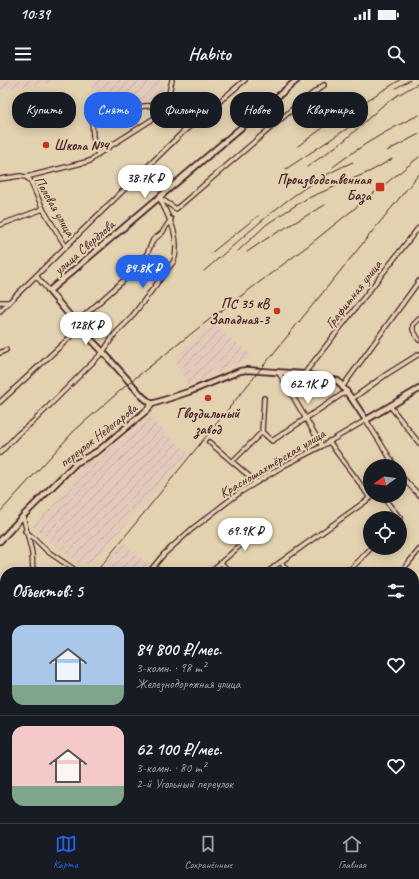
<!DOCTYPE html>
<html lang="ru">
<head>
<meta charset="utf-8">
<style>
  body { margin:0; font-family:Caveat,sans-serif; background:#242831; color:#f1f3f6; height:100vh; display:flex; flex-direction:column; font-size:15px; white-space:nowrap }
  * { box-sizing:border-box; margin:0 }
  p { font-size:13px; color:#9ea1a6 }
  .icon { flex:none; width:22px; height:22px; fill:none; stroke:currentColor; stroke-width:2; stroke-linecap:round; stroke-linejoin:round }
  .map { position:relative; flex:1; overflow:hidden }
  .side { position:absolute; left:0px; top:487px; width:419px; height:256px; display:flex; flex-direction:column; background:#171b24; border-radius:16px 16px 0 0; box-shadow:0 2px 10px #0003 }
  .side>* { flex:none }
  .hud { position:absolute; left:12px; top:12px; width:395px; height:36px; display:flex; gap:8px }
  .needle { width:26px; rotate:255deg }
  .fabs { position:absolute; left:363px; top:379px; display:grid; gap:8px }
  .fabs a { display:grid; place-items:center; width:44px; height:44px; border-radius:50%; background:#171b24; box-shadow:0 2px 10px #0003; font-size:20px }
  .price { position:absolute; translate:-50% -34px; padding:0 9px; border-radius:14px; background:#fff; color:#222; font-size:13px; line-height:26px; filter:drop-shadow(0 1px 2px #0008) }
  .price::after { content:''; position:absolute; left:50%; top:24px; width:12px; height:9px; margin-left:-6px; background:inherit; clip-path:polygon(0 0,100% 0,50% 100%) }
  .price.current { background:#2563eb; color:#fff }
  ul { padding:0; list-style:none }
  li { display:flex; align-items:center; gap:12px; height:100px; padding:0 12px }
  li+li { border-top:1px solid #363941 }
  li span { display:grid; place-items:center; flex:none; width:112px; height:80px; border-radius:12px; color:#555 }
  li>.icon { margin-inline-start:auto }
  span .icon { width:48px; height:48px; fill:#fffc; stroke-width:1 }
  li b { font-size:17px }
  h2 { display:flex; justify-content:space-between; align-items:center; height:48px; padding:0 12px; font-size:17px }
  .chip { padding:0 14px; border-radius:16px; background:#171b24; box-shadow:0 2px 10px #0003; font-size:14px; line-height:36px }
  .chip.current { background:#2563eb; color:#fff }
  .status { display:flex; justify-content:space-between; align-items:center; height:28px; padding:0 20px; background:#171b24; direction:ltr }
  .status svg { height:11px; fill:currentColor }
  header { display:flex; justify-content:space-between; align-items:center; height:52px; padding:0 12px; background:#171b24; font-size:18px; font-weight:700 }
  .tabs { display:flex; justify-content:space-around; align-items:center; height:56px; border-top:1px solid #363941; background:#171b24; font-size:11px; color:#9ea1a6 }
  .tabs a { display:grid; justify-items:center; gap:2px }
  .tabs .current { color:#2563eb }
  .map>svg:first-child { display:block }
  .industrial { fill:url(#industrial-furrows) }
  .grass { fill:url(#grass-tufts); stroke:#74806c }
  .forest { fill:url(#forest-crowns); stroke:#74806c }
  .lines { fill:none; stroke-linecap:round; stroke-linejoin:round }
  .minor-casing { stroke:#4a1f2b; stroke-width:6 }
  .tertiary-casing { stroke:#4a1f2b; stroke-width:8 }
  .secondary-casing { stroke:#4a1f2b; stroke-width:8 }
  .minor { stroke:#e3d2af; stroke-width:3.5 }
  .tertiary { stroke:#e3d2af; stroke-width:4.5 }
  .secondary { stroke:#e3d2af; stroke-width:5 }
  .rail { stroke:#4a1f2b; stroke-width:1 }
  .poi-dot { fill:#c8321e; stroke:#e3d2af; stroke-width:1.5 }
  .labels { text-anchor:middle; stroke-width:4; stroke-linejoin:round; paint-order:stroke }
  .poi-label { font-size:14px; font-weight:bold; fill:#4a1f2b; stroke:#e3d2af; text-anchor:end }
  .street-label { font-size:14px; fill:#4a1f2b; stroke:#e3d2af }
</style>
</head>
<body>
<div class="status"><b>10:39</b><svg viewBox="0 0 49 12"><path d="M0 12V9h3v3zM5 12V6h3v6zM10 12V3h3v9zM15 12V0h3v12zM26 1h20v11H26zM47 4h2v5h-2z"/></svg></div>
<header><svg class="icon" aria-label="menu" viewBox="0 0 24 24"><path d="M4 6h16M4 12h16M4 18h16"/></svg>Habito<svg class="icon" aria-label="search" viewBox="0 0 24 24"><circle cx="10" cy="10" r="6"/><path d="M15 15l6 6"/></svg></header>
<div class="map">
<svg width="419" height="743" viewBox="0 0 419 743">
  <defs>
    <pattern id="industrial-furrows" width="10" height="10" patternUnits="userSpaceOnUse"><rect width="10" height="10" fill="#e4cabc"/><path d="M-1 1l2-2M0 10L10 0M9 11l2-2" fill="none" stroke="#c5ada2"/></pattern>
    <pattern id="grass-tufts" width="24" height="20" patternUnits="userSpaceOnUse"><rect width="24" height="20" fill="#9de1ac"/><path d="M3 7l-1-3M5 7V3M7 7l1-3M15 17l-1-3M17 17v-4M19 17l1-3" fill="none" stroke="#89c194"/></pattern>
    <pattern id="forest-crowns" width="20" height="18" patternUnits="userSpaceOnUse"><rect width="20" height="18" fill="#9de1ac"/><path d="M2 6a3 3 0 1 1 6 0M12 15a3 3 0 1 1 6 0" fill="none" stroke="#89c194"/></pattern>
  </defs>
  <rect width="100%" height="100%" fill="#e3d2af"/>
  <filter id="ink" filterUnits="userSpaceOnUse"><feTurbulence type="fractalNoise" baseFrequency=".025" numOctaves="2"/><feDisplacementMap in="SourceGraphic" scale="8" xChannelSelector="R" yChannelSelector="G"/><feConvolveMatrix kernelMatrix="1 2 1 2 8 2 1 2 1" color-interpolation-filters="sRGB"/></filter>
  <g filter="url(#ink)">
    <!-- industrial -->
    <g class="industrial">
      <polygon points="0,0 68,0 0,10"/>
      <polygon points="91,0 163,0 165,19 94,27"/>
      <polygon points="217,243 225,254 250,274 250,278 188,306 173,277"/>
      <polygon points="150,337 189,374 88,486 83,481 79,484 32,446 56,421 88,380 98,379"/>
      <polygon points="123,462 150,486 146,492 101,492 109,482 108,480"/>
    </g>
    <!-- grass -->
    <polygon class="grass" points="5,504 5,574 0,570 0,509"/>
    <!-- forest -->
    <g class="forest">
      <polygon points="5,680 5,738 75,738 69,743 0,743 0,688"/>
      <polygon points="92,738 208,738 208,743 91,743"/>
    </g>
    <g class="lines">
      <defs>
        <g id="minor">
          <polyline points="98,74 93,57 92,40 144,26 162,25"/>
          <polyline points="26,97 90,81 98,74 156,37 162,25 167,22 172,0"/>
          <polyline points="0,99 20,96 26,97 30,100 43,129 66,167"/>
          <polyline points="160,118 176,129 295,27 324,5"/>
          <polyline points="0,145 43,129"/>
          <polyline points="37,197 49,211"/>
          <polyline points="0,222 9,222"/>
          <polyline points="0,231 182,53 245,0"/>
          <polyline points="419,239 413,245 413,250 419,260"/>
          <polyline points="76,243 124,200 131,189 147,174 153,160 162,153 171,139"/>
          <polyline points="0,273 6,270"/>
          <polyline points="279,293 322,366"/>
          <polyline points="304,294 419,147"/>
          <polyline points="343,306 419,201"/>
          <polyline points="352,319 387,294 419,274"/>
          <polyline points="0,322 80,248"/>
          <polyline points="390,326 419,363"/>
          <polyline points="262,352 272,361 347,311"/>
          <path d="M329,361C342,381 357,398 370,418"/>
          <polyline points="209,362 256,402"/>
          <path d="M0,373L18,354L35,340L103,272L114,255L130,239L174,181C181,157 169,138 159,117"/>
          <polyline points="233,381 262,352 264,318"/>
          <polyline points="400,395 419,415"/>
          <polyline points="382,416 400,438"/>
          <polyline points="23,436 32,473 33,492"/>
          <polyline points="25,451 35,459 47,471 78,492"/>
          <polyline points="281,482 288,492"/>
          <polyline points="221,483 230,492"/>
          <polyline points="149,492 164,474 192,449 239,413 285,385 322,366 366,340 395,386"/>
          <polyline points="210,492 259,449"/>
          <polyline points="268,492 275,486 373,416"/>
          <polyline points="348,492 371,468"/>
          <polyline points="401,492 419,470"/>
          <polyline points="414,519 419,512"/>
          <polyline points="414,548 419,549"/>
          <polyline points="0,626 5,620"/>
          <polyline points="414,645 419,649"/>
          <polyline points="414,735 419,724"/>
          <polyline points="409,743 412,738"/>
        </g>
        <g id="tertiary">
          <polyline points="152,324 143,317 103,272 80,248 49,211 297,0"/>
          <polyline points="0,461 23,436 76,383 98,371 147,330 152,324 191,311 240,291 247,290 304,294 338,301 352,319 366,340 419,309"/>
        </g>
        <g id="secondary">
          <polyline points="414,625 419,616"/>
          <polyline points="352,743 354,738"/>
        </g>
      </defs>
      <!-- minor casing -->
      <use href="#minor" class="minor-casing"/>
      <!-- tertiary casing -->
      <use href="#tertiary" class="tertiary-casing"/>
      <!-- secondary casing -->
      <use href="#secondary" class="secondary-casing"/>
      <!-- minor -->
      <use href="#minor" class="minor"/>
      <!-- tertiary -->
      <use href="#tertiary" class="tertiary"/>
      <!-- secondary -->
      <use href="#secondary" class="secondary"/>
      <!-- rail -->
      <g class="rail">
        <polyline points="396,8 410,0"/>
        <polyline points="298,66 327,45 400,0"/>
        <polyline points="387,71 419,54"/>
        <polyline points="307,87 345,60 382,26 398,15 419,3"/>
        <path d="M333,87C360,66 389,49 419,35"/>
        <polyline points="286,89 363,38"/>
        <polyline points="251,159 267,144 282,134 306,119 371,91 392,79"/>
        <polyline points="238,171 254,156"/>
        <polyline points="247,172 266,159 325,125"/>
        <polyline points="211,173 258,136"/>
        <path d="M204,191C251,151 295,106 353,82"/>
        <polyline points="0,432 74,351 129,303 201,246 309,165 419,77"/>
        <polyline points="96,492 419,94"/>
        <polyline points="0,606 5,599"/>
      </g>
    </g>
  </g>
  <!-- markers -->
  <g class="poi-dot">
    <circle cx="46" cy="65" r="4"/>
    <rect x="375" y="102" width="10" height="10" rx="2"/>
    <circle cx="277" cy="231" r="4"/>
    <circle cx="208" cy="318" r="4"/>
  </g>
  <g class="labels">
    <!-- poi labels -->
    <g class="poi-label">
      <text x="54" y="70" text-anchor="start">Школа №4</text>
      <text x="371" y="104">Производственная<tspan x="371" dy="16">База</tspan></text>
      <text x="269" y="228">ПС 35 кВ<tspan x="269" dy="16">Западная-3</tspan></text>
      <text x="208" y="338" text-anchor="middle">Гвоздильный<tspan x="208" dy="16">завод</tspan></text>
    </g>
    <!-- street labels -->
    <g class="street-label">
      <text transform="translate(55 126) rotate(60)" y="5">Полевая улица</text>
      <text transform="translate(84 167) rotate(-41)" y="5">улица Свердлова</text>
      <text transform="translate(353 214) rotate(-52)" y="5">Графитная улица</text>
      <text transform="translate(98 355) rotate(-38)" y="5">переулок Недогарова</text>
      <text transform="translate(272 383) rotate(-31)" y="5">Красношахтёрская улица</text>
    </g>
  </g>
</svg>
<div class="fabs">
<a><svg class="needle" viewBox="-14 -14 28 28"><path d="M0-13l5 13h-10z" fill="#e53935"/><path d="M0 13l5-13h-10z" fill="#9ea1a6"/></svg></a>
<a><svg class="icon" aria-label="locate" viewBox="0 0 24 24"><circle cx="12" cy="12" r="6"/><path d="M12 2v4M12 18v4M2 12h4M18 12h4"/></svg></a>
</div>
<b class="price" style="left:145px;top:119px">38.7K ₽</b>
<b class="price current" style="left:143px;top:209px">84.8K ₽</b>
<b class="price" style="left:86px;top:266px">128K ₽</b>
<b class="price" style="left:308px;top:325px">62.1K ₽</b>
<b class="price" style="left:245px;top:472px">69.9K ₽</b>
<div class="hud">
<a class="chip">Купить</a>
<a class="chip current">Снять</a>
<a class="chip">Фильтры</a>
<a class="chip">Новое</a>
<a class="chip">Квартира</a>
</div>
<section class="side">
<h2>Объектов: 5<svg class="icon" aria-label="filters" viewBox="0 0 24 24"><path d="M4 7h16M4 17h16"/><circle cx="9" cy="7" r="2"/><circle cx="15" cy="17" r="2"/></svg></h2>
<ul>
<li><span style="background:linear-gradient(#a9c7e8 75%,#7fa58c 0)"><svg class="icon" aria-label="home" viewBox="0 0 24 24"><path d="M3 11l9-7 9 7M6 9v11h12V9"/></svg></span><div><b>84 800 ₽/мес.</b><p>3-комн. · 98 m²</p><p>Железнодорожная улица</p></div><svg class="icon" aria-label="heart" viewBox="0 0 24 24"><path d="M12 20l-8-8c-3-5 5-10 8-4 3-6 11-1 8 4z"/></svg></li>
<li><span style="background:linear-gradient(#f6c9c9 75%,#7fa58c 0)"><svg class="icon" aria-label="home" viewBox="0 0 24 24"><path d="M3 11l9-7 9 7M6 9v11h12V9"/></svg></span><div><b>62 100 ₽/мес.</b><p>3-комн. · 80 m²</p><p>2-й Угольный переулок</p></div><svg class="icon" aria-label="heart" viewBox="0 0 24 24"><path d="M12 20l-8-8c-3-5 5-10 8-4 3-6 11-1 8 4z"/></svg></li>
</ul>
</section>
</div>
<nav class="tabs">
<a class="current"><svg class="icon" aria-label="map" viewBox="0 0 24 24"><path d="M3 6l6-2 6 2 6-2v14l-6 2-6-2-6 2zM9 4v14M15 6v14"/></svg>Карта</a>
<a><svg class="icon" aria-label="saved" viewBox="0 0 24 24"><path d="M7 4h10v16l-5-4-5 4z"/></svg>Сохранённые</a>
<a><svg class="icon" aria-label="home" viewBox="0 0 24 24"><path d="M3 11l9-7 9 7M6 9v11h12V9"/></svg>Главная</a>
</nav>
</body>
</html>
